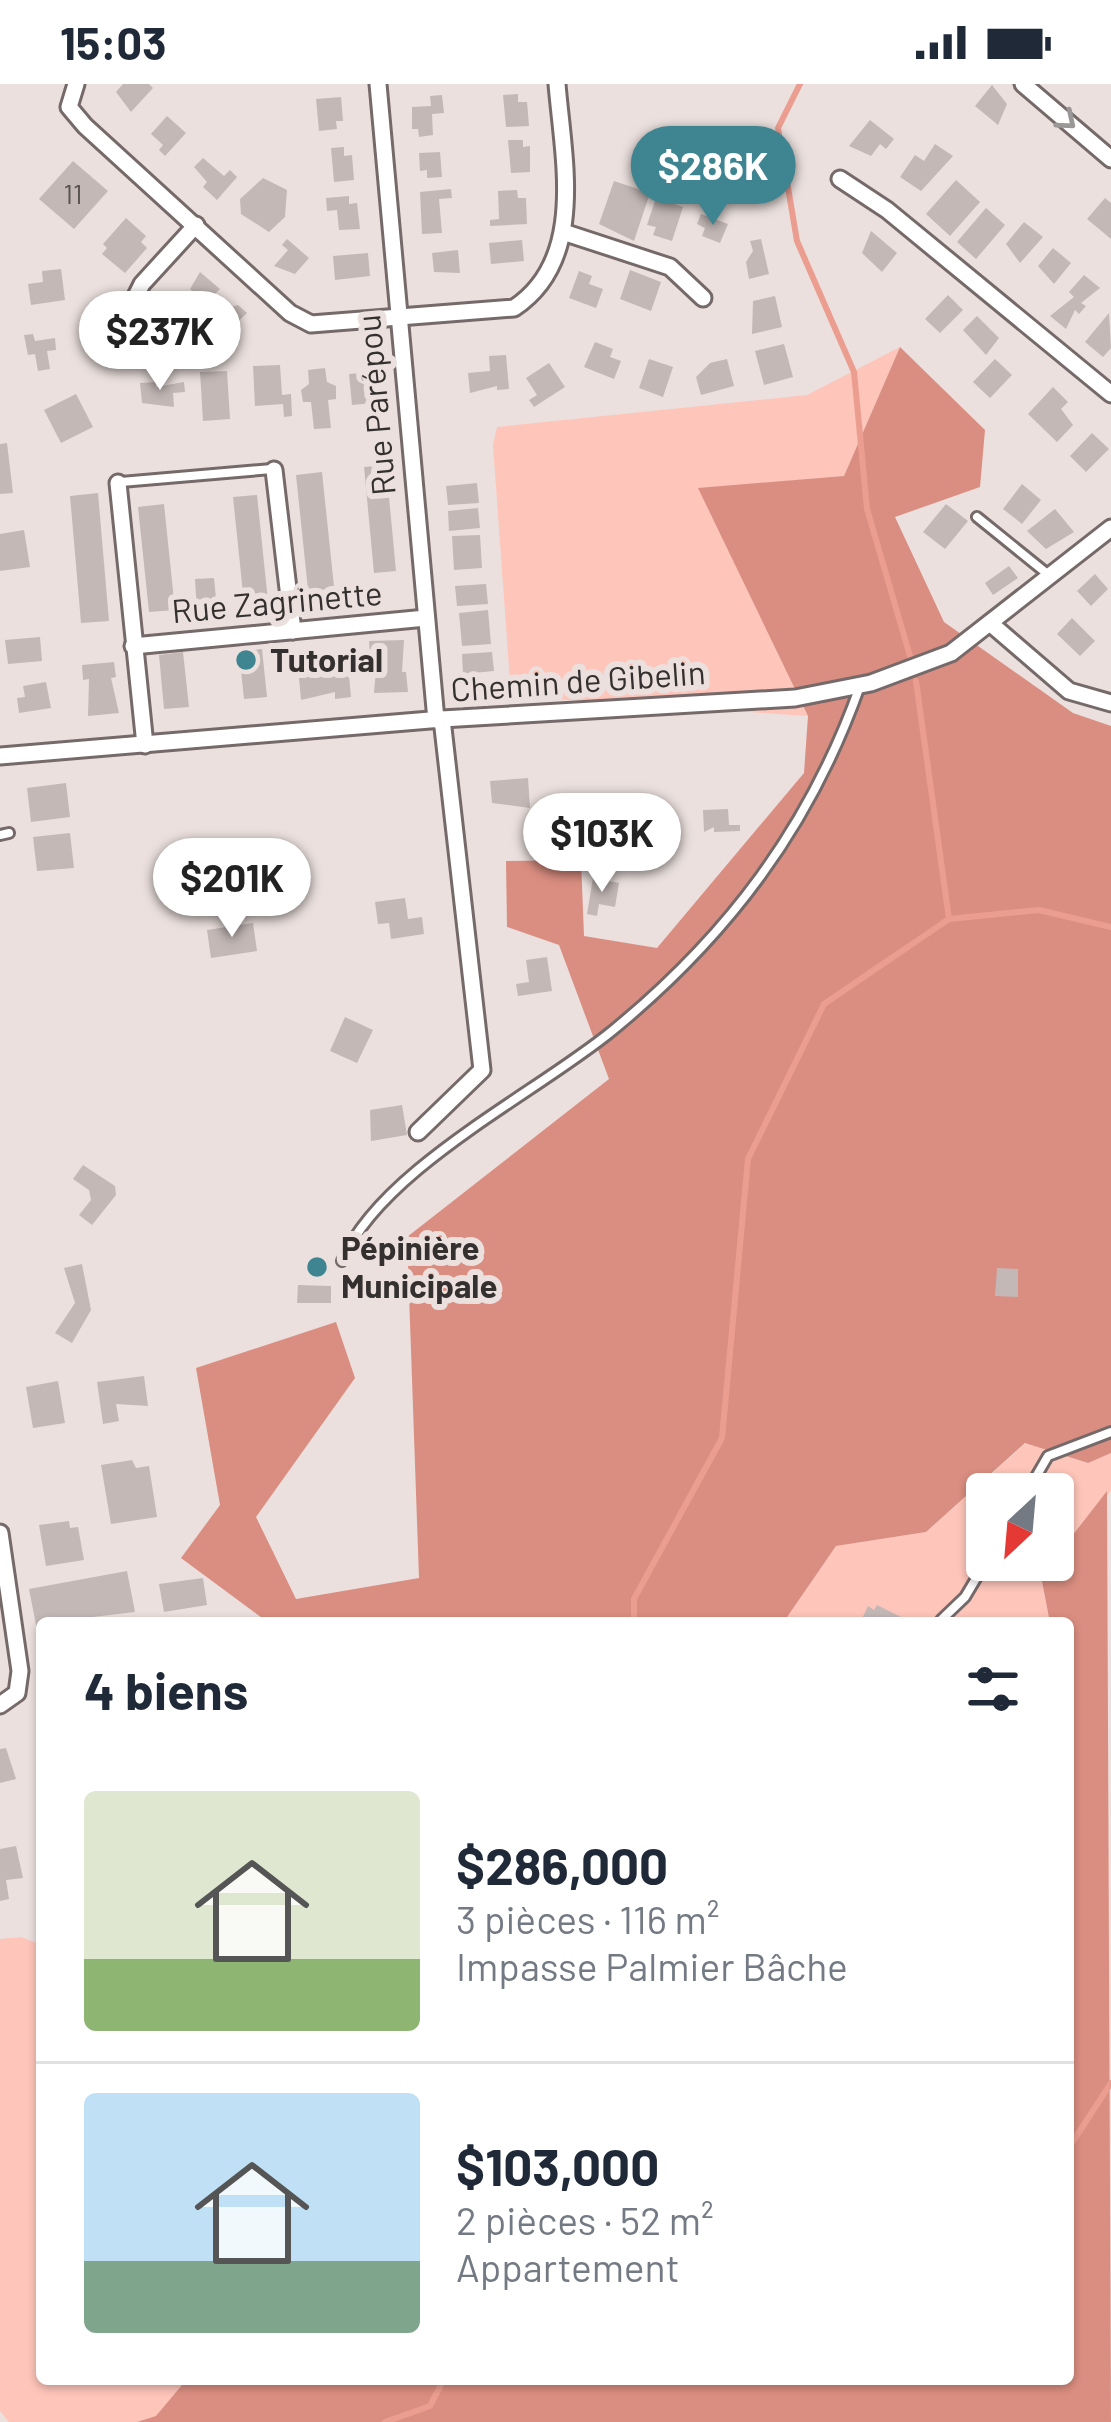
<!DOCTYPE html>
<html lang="fr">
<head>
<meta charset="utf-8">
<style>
  body { margin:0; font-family:Barlow,sans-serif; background:#f2f2f3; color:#1f2937; height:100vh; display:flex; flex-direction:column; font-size:45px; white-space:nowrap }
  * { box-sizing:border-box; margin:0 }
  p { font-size:39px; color:#747a83 }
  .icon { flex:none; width:66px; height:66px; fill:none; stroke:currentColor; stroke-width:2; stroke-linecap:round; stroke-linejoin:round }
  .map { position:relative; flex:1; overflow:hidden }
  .drawer { position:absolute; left:36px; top:1533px; width:1038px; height:768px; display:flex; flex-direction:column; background:#fff; border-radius:12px; box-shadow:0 3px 9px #0004 }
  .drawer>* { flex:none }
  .needle { width:78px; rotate:206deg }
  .fabs { position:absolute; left:966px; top:1389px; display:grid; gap:24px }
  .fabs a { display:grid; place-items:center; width:108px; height:108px; border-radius:12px; background:#fff; box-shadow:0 3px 9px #0004; font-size:60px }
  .price { position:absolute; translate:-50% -102px; padding:0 27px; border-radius:42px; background:#fff; color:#222; font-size:39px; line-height:78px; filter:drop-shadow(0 3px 6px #0008) }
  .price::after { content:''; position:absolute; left:50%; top:72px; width:36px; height:27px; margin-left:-18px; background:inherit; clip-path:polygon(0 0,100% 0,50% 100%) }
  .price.selected { background:#3f8491; color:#fff }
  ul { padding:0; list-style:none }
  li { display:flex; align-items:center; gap:36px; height:300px; padding:0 48px }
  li+li { border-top:3px solid #e0e1e3 }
  li span { display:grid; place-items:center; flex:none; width:336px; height:240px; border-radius:12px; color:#555 }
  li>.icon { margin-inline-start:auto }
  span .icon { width:144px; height:144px; fill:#fffc; stroke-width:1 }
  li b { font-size:51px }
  h2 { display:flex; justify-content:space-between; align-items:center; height:144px; padding:0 48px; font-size:51px }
  .status { display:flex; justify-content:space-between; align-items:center; height:84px; padding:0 60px; background:#fff; direction:ltr }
  .status svg { height:33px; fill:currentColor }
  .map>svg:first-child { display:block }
  .green { fill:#fec5ba; fill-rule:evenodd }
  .forest { fill:#da8e81 }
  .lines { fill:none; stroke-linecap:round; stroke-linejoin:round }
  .stream { stroke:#eb9e90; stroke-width:6 }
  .building { fill:#c3b8b6 }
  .lane-casing { stroke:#756a69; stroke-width:14 }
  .street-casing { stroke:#756a69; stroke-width:21 }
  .lane { stroke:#fff; stroke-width:8 }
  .street { stroke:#fff; stroke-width:15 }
  .oneway { stroke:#9a9897 }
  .poi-dot { fill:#3f8491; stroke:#ebe0dd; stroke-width:4.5 }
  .labels { text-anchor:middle; stroke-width:12; stroke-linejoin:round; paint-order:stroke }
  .number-label { font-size:27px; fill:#585251 }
  .street-label { font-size:33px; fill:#34302f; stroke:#ebe0dd }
  .poi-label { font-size:33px; font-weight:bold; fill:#34302f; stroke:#ebe0dd; text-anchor:start }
</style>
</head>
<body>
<div class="status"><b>15:03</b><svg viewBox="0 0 49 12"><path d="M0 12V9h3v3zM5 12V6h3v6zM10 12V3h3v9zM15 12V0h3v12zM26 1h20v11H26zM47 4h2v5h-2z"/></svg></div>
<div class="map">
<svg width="1111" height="2338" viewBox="0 0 1111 2338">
  <rect width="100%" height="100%" fill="#ebe0dd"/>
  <!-- green -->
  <g class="green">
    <polygon points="900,263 844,392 699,405 808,632 511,612 493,361 497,343 807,311"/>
    <path d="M1026,1359L1087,1379L1111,1369V1407L1041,1492L1050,1539H783L836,1462L926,1448ZM987,1410H1053V1476H987Z"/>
    <polygon points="21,1853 42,1861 42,2295 187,2295 156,2333 137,2338 9,2338 0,2327 0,1855"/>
  </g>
  <!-- forest -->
  <g class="forest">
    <polygon points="900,263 985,346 980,403 895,433 944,538 1073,629 1111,642 1111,1369 1088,1379 1025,1359 926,1448 836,1462 783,1539 269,1539 181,1474 220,1421 196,1284 336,1238 355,1294 256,1433 296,1515 419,1494 407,1153 609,995 559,861 507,843 506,777 581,776 584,852 657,864 804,689 808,632 698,404 844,392"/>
    <polygon points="1107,1407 1111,2338 137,2338 156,2332 187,2295 1068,2295 1068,1539 1050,1539 1041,1492"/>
  </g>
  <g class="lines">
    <!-- stream -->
    <g class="stream">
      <polyline points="800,0 778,44 797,157 854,288 867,425 910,572"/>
      <polyline points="916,597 949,835"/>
      <polyline points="634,1539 634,1515 722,1354 748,1075 824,920 949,835 1039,826 1111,843"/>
      <polyline points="1068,2065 1111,1999"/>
      <polyline points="385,2338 430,2322 444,2295"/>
    </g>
  </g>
  <!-- building -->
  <g class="building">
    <polygon points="123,0 149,0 153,4 131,28 116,8"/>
    <polygon points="992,1 1007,20 998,41 975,22"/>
    <polygon points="518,10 518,18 527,18 529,42 506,43 503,11"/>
    <polygon points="442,11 444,29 432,30 433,51 419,53 418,45 412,45 412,23 431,22 430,12"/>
    <polygon points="341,13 343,37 336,37 337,45 319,47 316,15"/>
    <polygon points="167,32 186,49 165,72 159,66 163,61 151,50"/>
    <polygon points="870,36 894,55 886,65 880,60 871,72 849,62"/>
    <polygon points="508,56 523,56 523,63 530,62 530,88 511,89"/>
    <polygon points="935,60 953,72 921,107 900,93 915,71 924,77"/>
    <polygon points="344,63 344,72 352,71 354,96 334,98 331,64"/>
    <polygon points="440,68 442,93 427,94 427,86 420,87 419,69"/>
    <polygon points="203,74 224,92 230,86 237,93 217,116 203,103 207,98 194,83"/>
    <polygon points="73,77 108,107 74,145 39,115"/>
    <polygon points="263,94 287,106 285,133 269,148 241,130 240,115"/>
    <polygon points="956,96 980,118 950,152 926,130"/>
    <polygon points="614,97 650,109 634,157 599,140"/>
    <polygon points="451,105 452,114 439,115 442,149 422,150 420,108"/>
    <polygon points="517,106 518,114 526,114 527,140 490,142 490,136 499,135 498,107"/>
    <polygon points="349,112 349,120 357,119 360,145 339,146 337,126 327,127 326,114"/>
    <polygon points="656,114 683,123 672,157 653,151 656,143 647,141"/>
    <polygon points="1105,114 1111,119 1111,155 1087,135"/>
    <polygon points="986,124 1005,141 976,175 957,158"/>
    <polygon points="701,130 728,140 720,159 702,152 705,144 697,140"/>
    <polygon points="126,134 146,152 141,158 147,164 125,189 102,170 107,164 103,160"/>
    <polygon points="1024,138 1043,153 1020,179 1006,160"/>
    <polygon points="871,147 897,169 882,188 862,169"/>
    <polygon points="287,155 309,174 295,190 274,182 288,166 282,161"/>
    <polygon points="761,155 769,190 749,195 746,178 753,167 750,157"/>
    <polygon points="522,156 524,177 491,180 489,159"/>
    <polygon points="1053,164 1071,179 1054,200 1038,182"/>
    <polygon points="458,166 460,189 434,188 432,169"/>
    <polygon points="368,169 370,192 335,196 333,172"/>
    <polygon points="61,185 65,216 31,221 28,200 43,198 42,187"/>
    <polygon points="630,186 661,198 651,227 620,215"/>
    <polygon points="579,187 592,192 589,200 603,205 596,224 569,214"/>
    <polygon points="200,188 220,205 214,211 228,224 238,221 247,229 229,246 219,247 207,236 220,231 219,222 208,221 190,205"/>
    <polygon points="1084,191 1100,204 1081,219 1086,222 1079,230 1075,226 1066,245 1050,232 1074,213 1069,208"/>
    <polygon points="948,211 963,226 940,249 925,235"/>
    <polygon points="775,212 782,243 752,250 753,217"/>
    <polygon points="1109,229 1111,264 1103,273 1085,258"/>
    <polygon points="977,232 999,254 986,271 963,246"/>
    <polygon points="33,250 35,257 55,254 56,266 47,267 50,285 38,287 35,270 28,271 24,251"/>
    <polygon points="595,258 613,265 610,273 621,277 614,295 584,283"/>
    <polygon points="784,260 793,293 764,301 755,267"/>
    <polygon points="506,271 509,305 497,306 497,302 470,309 468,289 490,287 489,272"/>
    <polygon points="649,275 673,283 663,313 639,304"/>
    <polygon points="727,275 734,302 701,311 696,293 710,279"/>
    <polygon points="995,275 1012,291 990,314 973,298"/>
    <polygon points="549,279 565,303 534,323 529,316 537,311 526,294"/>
    <polygon points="280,281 282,311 291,310 292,332 284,333 283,320 255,322 253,282"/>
    <polygon points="325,284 327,298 336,302 336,315 328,316 331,344 314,345 311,318 303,318 301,306 309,300 308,286"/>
    <polygon points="227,287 230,335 203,337 200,288"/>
    <polygon points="381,287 384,318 352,321 349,290"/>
    <polygon points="156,298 156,303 184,298 185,308 173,309 174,323 142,319 140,299"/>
    <polygon points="1053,303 1068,318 1061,325 1073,341 1057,358 1028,330"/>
    <polygon points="76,310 93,343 61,359 44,326"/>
    <polygon points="1092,349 1109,365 1086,388 1070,372"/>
    <polygon points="7,359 13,409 0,410 0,360"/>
    <polygon points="386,381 396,487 374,489 364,383"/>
    <polygon points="322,388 335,512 309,515 296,391"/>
    <polygon points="477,399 479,419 448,421 446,402"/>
    <polygon points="1022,400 1041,416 1022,440 1003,425"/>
    <polygon points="98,409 109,537 81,539 70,412"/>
    <polygon points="257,411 268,517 244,519 233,413"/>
    <polygon points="164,420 175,526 149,528 138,423"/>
    <polygon points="946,420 968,437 945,465 923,448"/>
    <polygon points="478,424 480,444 449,447 448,427"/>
    <polygon points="1055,425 1074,448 1046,465 1027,447"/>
    <polygon points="24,446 30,483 0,487 0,450"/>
    <polygon points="480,451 482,484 454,486 452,452"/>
    <polygon points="1009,482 1018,494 993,511 985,499"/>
    <polygon points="1095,490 1108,505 1091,522 1077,507"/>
    <polygon points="214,494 217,525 197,526 195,495"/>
    <polygon points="486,500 488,520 457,522 455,502"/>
    <polygon points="488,526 491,560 462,562 459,529"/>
    <polygon points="1072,534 1095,557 1080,572 1057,550"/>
    <polygon points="40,553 42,577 8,580 5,556"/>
    <polygon points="404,556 402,588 406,588 408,608 374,609 377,573 370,573 369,557"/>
    <polygon points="262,565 267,613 244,615 239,568"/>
    <polygon points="183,568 189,623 164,625 159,571"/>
    <polygon points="492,568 494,587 463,590 462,570"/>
    <polygon points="114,578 116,593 111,594 119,629 88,632 89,595 83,596 82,581"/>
    <polygon points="348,580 351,613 335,615 335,608 301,616 298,583 314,581 315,587"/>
    <polygon points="46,598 51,624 19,629 17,614 25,613 23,602"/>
    <polygon points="528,694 530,724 492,719 490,697"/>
    <polygon points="66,699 70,733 31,738 27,704"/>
    <polygon points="595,715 605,715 608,745 575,748 573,723 595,722"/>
    <polygon points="728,725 729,741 740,741 740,747 714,748 714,743 704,748 703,726"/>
    <polygon points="70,749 74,784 37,787 33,753"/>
    <polygon points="593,794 619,799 615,823 599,820 597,832 587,830"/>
    <polygon points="405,814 408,835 422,833 424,850 391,855 389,839 378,840 375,818"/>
    <polygon points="253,839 257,867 211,874 207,846"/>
    <polygon points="547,873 552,907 518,912 516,900 529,898 526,876"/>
    <polygon points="345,933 373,946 357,979 330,967"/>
    <polygon points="402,1021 407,1051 371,1057 370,1026"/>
    <polygon points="83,1081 115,1102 116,1111 92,1141 79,1131 91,1116 89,1106 73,1095"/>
    <polygon points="82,1180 91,1226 72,1259 55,1249 75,1219 64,1184"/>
    <polygon points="997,1184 1018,1185 1018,1213 995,1212"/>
    <polygon points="298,1201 331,1202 331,1219 297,1219"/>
    <polygon points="144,1292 148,1322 116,1320 119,1337 103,1340 97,1298"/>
    <polygon points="58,1297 65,1339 33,1344 26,1303"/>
    <polygon points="132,1376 136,1384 149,1382 157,1433 111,1440 101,1381"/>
    <polygon points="69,1437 70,1444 78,1443 84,1476 46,1482 39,1441"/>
    <polygon points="127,1487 135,1528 42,1539 37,1546 29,1505"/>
    <polygon points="203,1494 207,1521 164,1528 159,1500"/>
    <polygon points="877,1521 913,1539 860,1539 868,1522 874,1526"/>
    <polygon points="6,1664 16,1695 0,1699 0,1665"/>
    <polygon points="16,1762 23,1794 6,1796 9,1815 0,1817 0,1765"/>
  </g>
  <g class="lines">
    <defs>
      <g id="lane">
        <polyline points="121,398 272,385"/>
        <polyline points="977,433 1050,492"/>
        <polyline points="0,751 9,749"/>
        <path d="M342,1177C381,1085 535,1010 612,947C728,852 810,743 860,602"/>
        <polyline points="1026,1410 1048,1372 1111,1348"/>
        <polyline points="941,1536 965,1513 987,1476"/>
      </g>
      <g id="street">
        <path d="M76,0L69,23L85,42L290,229L311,240L514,224C587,176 563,74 557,0"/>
        <polyline points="378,0 436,636"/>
        <polyline points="1023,0 1111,75"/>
        <polyline points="840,95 887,126 1111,310"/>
        <polyline points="563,148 670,183 703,214"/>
        <polyline points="140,254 127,230 142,200 196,141"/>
        <polyline points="274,386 293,547"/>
        <polyline points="118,399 145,661"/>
        <polyline points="990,539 1069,607 1111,619"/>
        <polyline points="133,562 426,534"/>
        <polyline points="0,672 442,635 795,614 871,599 951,569 1111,444"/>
        <polyline points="418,1048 482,986 442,635"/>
        <polyline points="0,1449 20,1587 17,1609 0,1621"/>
      </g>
    </defs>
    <!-- lane casing -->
    <use href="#lane" class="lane-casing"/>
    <!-- street casing -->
    <use href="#street" class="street-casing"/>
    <!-- lane -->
    <use href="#lane" class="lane"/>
    <!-- street -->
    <use href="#street" class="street"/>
  </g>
  <!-- one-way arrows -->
  <defs><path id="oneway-chevron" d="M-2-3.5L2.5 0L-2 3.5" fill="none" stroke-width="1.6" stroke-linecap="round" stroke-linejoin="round" transform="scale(3)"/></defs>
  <use class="oneway" href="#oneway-chevron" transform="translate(1067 37) rotate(40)"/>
  <!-- markers -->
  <g class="poi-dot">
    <circle cx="246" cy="576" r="12"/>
    <circle cx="317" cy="1183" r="12"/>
  </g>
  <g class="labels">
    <!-- number labels -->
    <g class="number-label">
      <text x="73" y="120">11</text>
    </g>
    <!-- street labels -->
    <g class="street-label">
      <text transform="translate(376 321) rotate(-95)" y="12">Rue Parépou</text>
      <text transform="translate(277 518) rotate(-5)" y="12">Rue Zagrinette</text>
      <text transform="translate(578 597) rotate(-4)" y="12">Chemin de Gibelin</text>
    </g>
    <!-- poi labels -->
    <g class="poi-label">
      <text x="270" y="588">Tutorial</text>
      <text x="341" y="1176">Pépinière<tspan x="341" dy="38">Municipale</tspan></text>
    </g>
  </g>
</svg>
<div class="fabs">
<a><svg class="needle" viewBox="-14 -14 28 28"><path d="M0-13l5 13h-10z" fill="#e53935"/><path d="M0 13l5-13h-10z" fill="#747a83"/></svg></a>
</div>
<b class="price selected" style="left:713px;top:144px">$286K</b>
<b class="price" style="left:160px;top:309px">$237K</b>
<b class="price" style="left:602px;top:811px">$103K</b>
<b class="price" style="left:232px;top:856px">$201K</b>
<section class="drawer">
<h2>4 biens<svg class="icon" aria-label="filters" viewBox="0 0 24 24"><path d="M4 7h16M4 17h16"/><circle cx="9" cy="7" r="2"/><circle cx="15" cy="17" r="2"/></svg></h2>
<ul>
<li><span style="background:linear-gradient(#dfe7d0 70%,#8fb573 0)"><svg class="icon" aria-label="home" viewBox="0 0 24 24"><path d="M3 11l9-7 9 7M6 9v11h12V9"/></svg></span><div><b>$286,000</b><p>3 pièces · 116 m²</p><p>Impasse Palmier Bâche</p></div></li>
<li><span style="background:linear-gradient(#bfe0f5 70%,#7fa58c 0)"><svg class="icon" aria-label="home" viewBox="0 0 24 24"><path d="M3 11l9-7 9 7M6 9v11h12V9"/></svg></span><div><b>$103,000</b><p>2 pièces · 52 m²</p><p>Appartement</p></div></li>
</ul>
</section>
</div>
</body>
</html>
